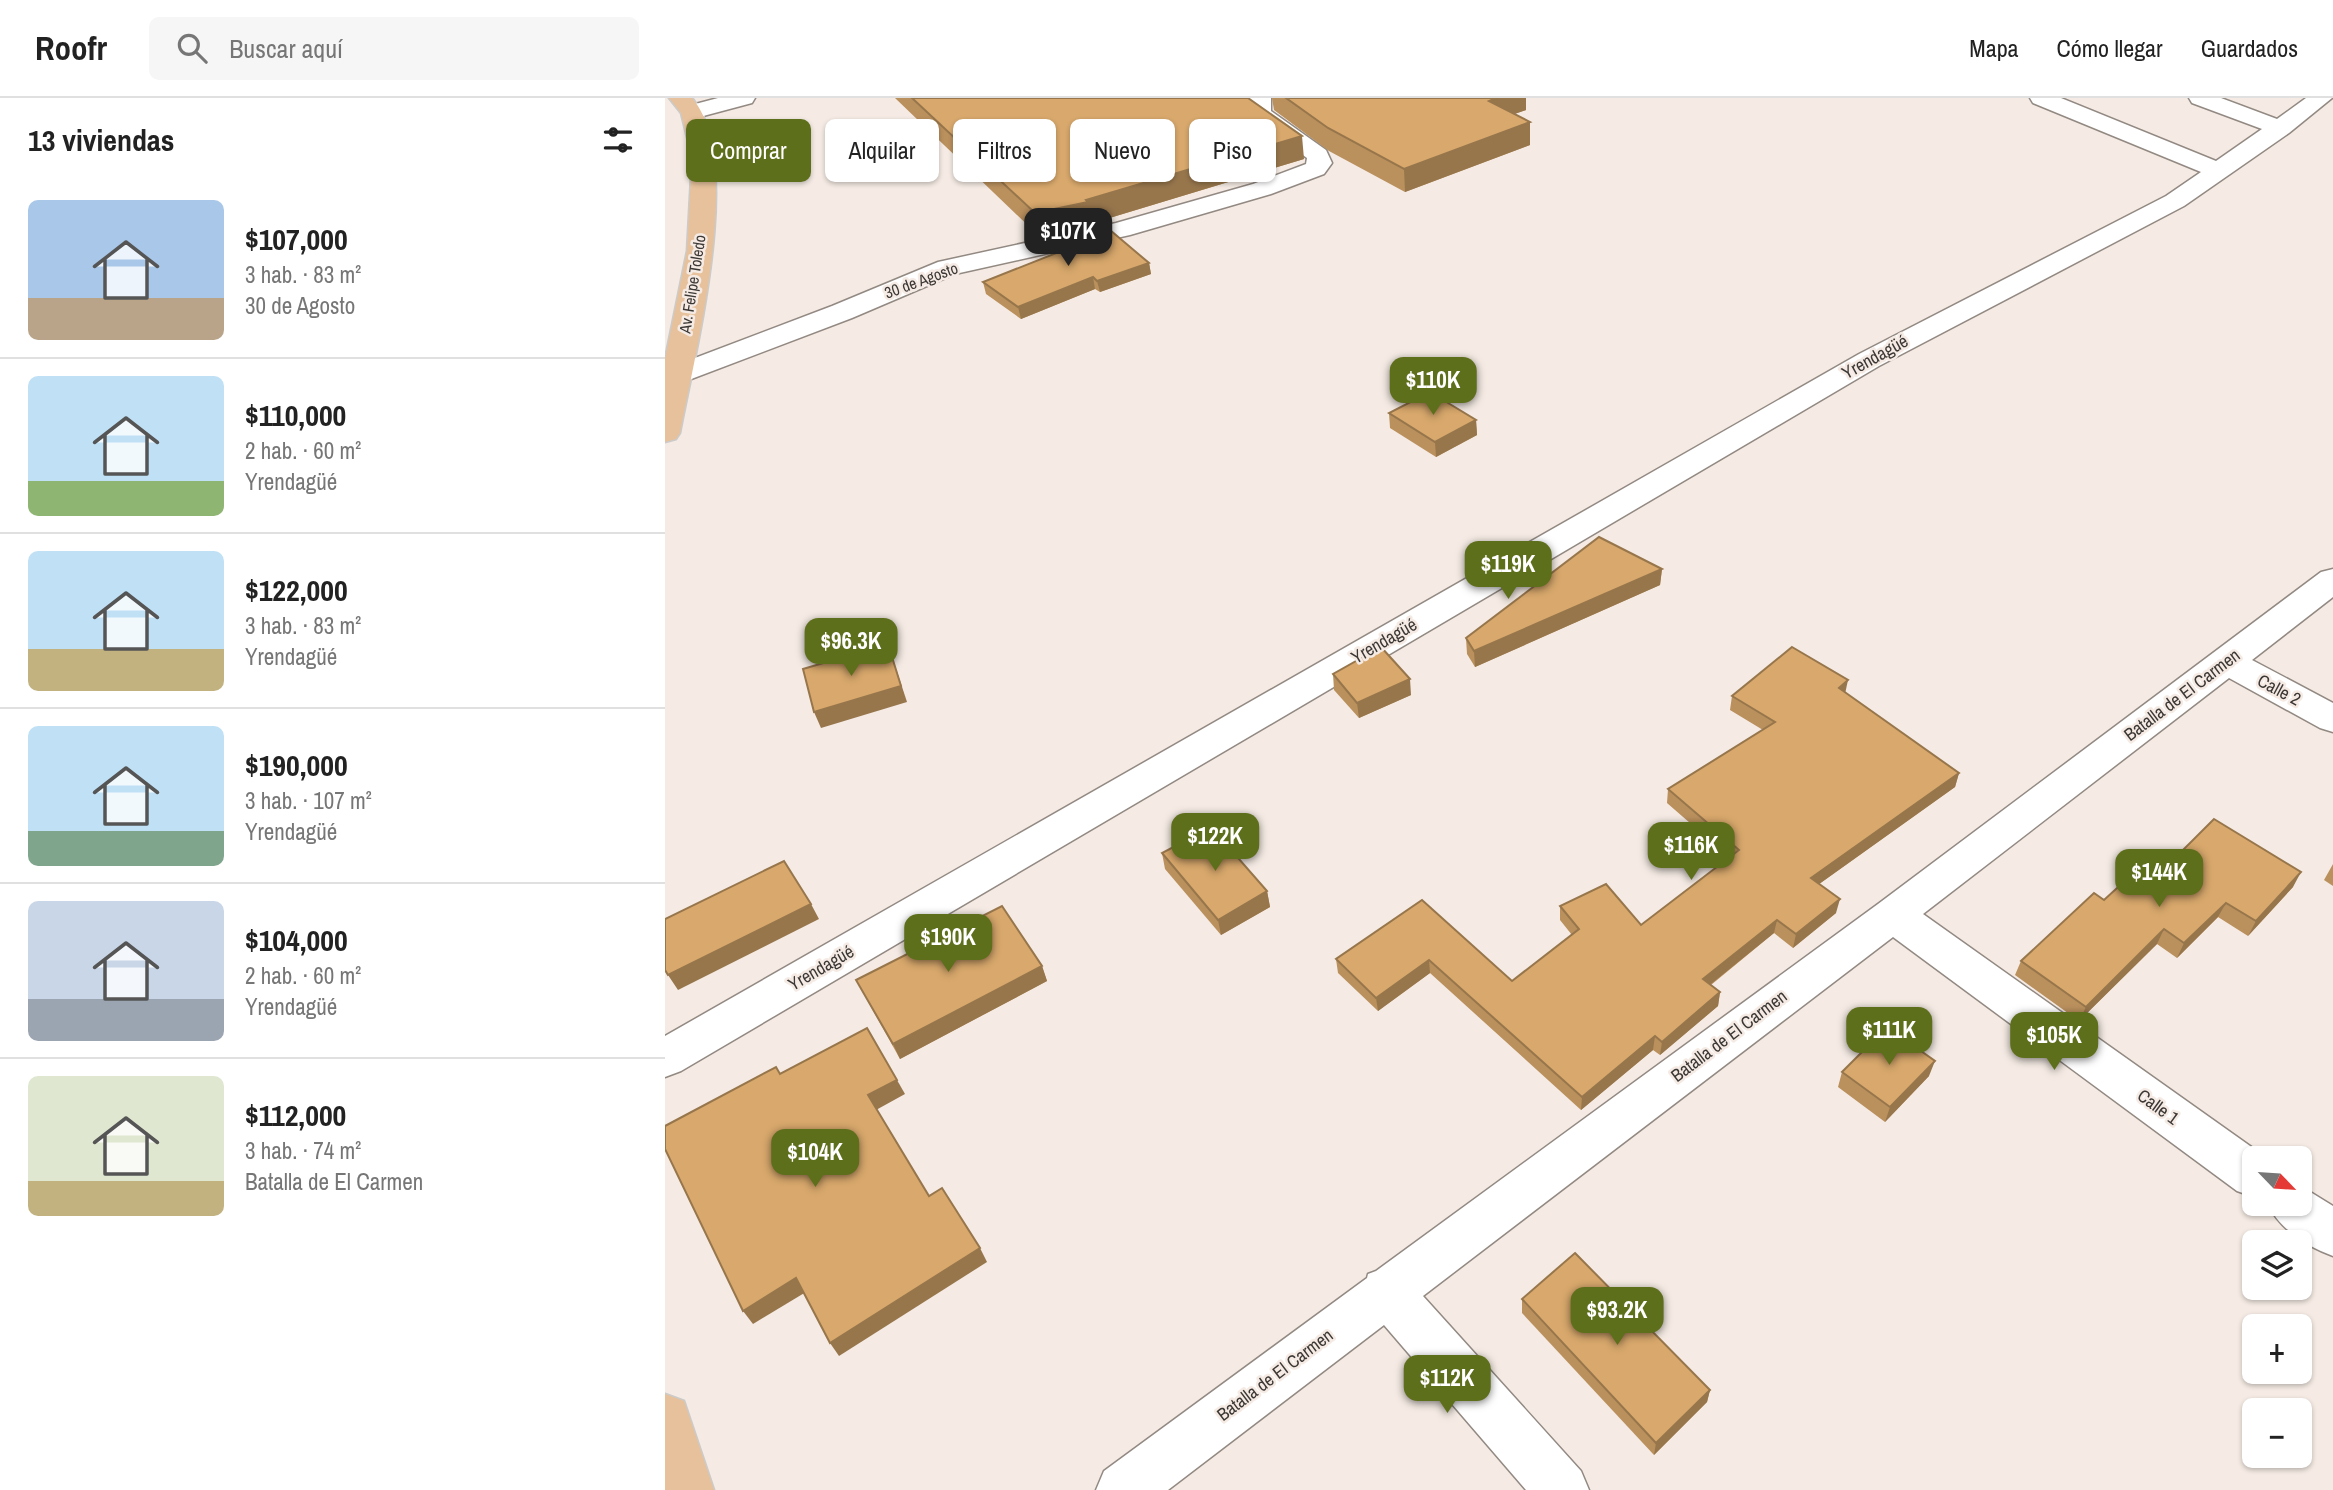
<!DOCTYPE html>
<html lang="es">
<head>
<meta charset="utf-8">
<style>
  body { margin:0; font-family:"Archivo Narrow",sans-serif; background:#f6f6f6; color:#222; height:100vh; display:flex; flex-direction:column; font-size:26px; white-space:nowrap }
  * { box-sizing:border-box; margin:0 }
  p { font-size:23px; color:#767676 }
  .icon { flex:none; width:38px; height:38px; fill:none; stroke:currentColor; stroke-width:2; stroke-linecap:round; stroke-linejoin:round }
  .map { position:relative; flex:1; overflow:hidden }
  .drawer { display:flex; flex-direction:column; background:#fff; width:665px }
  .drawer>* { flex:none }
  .guide { position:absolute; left:21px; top:21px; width:665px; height:63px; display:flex; gap:14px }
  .needle { width:46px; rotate:115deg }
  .tools { position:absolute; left:1577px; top:1048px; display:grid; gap:14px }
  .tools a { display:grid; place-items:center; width:70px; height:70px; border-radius:10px; background:#fff; box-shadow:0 2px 5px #0004; font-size:35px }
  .price { position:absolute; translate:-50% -60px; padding:0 16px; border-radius:14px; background:#5e6f1b; color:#fff; font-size:23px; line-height:46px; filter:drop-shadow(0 2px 4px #0008) }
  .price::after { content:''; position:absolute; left:50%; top:42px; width:21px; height:16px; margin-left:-10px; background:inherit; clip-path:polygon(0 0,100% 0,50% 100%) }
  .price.current { background:#222; color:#fff }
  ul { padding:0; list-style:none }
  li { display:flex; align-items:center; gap:21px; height:175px; padding:0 28px }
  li+li { border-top:2px solid #e0e0e0 }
  li span { display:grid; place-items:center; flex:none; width:196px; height:140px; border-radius:10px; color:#555 }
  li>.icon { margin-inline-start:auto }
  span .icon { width:84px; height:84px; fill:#fffc; stroke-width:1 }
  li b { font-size:30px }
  h2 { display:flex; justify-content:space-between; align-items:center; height:84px; padding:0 28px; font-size:30px }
  .tag { padding:0 24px; border-radius:10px; background:#fff; box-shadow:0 2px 5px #0004; font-size:24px; line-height:63px }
  .tag.current { background:#5e6f1b; color:#fff }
  header { display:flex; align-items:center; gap:42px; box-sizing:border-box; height:98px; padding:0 35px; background:#fff; border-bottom:2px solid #e0e0e0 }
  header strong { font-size:33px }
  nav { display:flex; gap:38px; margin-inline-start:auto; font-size:24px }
  .search { width:490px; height:63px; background:#f6f6f6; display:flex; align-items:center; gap:18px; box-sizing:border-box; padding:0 24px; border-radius:10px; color:#767676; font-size:26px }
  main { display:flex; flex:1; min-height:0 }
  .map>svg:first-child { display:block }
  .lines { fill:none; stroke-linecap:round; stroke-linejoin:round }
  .minor-casing { stroke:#928982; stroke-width:3 }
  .major-casing { stroke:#cccbca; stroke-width:3 }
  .minor { fill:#fff; fill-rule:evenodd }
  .major { fill:#e6c19b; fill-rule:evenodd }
  .wall { fill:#ba905d }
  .shaded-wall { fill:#97764c }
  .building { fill:#d8a86c; stroke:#97764c; stroke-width:2 }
  .labels { text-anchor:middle; stroke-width:5; stroke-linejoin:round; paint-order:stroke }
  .far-street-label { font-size:16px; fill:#3c3835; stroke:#f5ebe4 }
  .street-label { font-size:18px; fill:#3c3835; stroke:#f5ebe4 }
</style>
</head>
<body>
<header>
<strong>Roofr</strong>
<div class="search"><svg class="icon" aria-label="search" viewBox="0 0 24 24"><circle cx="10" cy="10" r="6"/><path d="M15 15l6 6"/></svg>Buscar aquí</div>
<nav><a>Mapa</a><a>Cómo llegar</a><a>Guardados</a></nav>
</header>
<main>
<section class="drawer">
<h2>13 viviendas<svg class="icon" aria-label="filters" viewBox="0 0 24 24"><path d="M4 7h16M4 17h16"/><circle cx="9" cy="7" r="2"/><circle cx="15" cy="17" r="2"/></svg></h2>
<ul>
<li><span style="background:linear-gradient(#a9c7e8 70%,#b9a48a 0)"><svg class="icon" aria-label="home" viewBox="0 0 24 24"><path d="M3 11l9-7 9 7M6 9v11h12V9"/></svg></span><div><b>$107,000</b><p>3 hab. · 83 m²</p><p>30 de Agosto</p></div></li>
<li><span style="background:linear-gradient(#bfe0f5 75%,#8fb573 0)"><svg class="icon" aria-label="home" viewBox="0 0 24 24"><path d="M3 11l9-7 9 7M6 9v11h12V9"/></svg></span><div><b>$110,000</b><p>2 hab. · 60 m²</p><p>Yrendagüé</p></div></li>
<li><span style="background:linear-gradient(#bfe0f5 70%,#c2b280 0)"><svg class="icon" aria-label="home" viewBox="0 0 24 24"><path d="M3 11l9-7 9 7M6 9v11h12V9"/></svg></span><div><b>$122,000</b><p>3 hab. · 83 m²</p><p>Yrendagüé</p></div></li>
<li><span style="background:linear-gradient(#bfe0f5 75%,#7fa58c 0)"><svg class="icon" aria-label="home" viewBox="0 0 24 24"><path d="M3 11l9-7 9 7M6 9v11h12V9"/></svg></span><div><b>$190,000</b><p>3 hab. · 107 m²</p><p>Yrendagüé</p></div></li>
<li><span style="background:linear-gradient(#c9d6e8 70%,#9aa5b1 0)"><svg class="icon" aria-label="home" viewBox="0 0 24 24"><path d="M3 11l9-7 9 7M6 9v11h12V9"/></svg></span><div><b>$104,000</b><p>2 hab. · 60 m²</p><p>Yrendagüé</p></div></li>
<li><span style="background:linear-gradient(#dfe7d0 75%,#c2b280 0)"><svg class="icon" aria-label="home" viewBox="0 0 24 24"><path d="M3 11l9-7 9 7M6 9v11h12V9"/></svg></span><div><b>$112,000</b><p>3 hab. · 74 m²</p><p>Batalla de El Carmen</p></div></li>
</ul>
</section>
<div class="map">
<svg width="1668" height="1392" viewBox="0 0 1668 1392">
  <rect width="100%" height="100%" fill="#f5ebe4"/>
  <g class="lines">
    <defs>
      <g id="minor">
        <polygon points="53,0 90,0 87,5 27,21 19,19 16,14 19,9"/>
        <polygon points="584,0 606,0 606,13 661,52 667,65 659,76 606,96 465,137 290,176 187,220 21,283 11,286 0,282 1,271 167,208 273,164 451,125 588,86 641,66 642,60 586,20 583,15"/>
        <polygon points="1365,0 1396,0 1551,63 1597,31 1527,5 1524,0 1556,0 1612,21 1641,0 1667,0 1624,35 1519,108 1214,268 16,973 0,979 0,938 1194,256 1501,98 1536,74 1368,5"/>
        <polygon points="1668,471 1668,499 1587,562 1668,605 1668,634 1655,630 1564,580 1258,816 1602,1060 1589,1060 1589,1099 1572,1093 1228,839 758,1198 916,1373 924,1392 861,1392 719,1227 503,1392 431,1392 439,1373 702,1180 703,1176 711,1173 1213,806 1656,474"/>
        <path d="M1634,1087L1668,1108V1158C1643,1149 1614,1131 1603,1106H1634Z"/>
      </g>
      <g id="major">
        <path d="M4,0H27C81,62 29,258 15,335L11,341L0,344V261L22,153L27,60L16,15Z"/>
        <polygon points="0,1296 19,1303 49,1392 0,1392"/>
      </g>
    </defs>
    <!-- minor casing -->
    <use href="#minor" class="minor-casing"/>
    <!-- major casing -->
    <use href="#major" class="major-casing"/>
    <!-- minor -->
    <use href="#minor" class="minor"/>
    <!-- major -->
    <use href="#major" class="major"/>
  </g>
  <!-- wall -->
  <g class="wall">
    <polygon points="230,0 583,0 639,61 428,125 428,127 375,139"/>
    <polygon points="607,0 861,0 861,12 849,16 865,47 740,94 664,53 609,12"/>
    <polygon points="390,144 484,165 486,176 435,194 430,191 356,221 321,196 318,184 392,155"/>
    <polygon points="724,315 811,322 812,337 771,359 725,330"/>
    <polygon points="997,471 995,487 810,569 802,556 801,540"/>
    <polygon points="668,576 746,597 694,620 669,592"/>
    <polygon points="1180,595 1294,675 1290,689 1154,786 1171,815 1128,850 1109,835 1046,887 1055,894 1053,908 995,957 988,952 916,1012 765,875 713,913 673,875 671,861 757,802 847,883 907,837 895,822 895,808 976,827 1064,759 1002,705 1003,691 1098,632 1065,612 1067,598"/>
    <polygon points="497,755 602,793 605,809 556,837 500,771"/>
    <polygon points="1668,766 1668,788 1659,782"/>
    <polygon points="1502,768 1628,789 1583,838 1553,819 1512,860 1492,846 1414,923 1350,877 1356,863 1439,802"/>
    <polygon points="377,868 382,883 235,961 191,882"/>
    <polygon points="1177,974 1264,978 1220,1024 1173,989"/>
    <polygon points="857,1201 1045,1292 1042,1304 989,1357 857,1215"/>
  </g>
  <!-- shaded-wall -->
  <g class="shaded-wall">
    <polygon points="831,0 861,0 861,12 824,25 824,3"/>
    <polygon points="865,24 865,47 740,94 739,71"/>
    <polygon points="637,38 639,61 428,125 428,127 375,139 370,115 421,102"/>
    <polygon points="484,165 486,176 435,194 432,183"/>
    <polygon points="428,179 430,191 356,221 353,209"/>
    <polygon points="811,322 812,337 771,359 770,344"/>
    <polygon points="997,471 995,487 810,569 809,553"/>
    <polygon points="223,546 242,604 156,630 149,614"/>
    <polygon points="745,581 746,597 694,620 692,605"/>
    <polygon points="1183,582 1180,596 1174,590"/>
    <polygon points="1294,675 1290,689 1143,794 1146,780"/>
    <polygon points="1636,774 1628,789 1583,838 1591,823"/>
    <polygon points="602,793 605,809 556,837 553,822"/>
    <polygon points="1175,801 1171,815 1128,850 1131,836"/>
    <polygon points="1561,805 1553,819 1512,860 1519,845"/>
    <polygon points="146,806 154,821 13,892 3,877"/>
    <polygon points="1112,822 1109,835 1036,894 1038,881"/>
    <polygon points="1499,831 1492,846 1414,923 1421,909"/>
    <polygon points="764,862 765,875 713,913 711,900"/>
    <polygon points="377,868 382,883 235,961 228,946"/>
    <polygon points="1055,894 1053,908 995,957 997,944"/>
    <polygon points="990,938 988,952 916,1012 917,999"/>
    <polygon points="1270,963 1264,978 1220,1024 1225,1009"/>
    <polygon points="232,982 240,996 211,1012 203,997"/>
    <polygon points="315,1150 322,1164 174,1258 165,1245"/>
    <polygon points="131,1180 141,1194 88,1226 78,1213"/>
    <polygon points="1045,1292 1042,1304 989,1357 991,1345"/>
  </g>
  <!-- building -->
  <g class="building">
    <polygon points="247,0 583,0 637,38 421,102 423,104 370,115"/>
    <polygon points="621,0 831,0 824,3 865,24 739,71 663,30"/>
    <polygon points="445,132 484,165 432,183 428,179 353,209 318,184 399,152 390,144"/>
    <polygon points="765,294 811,322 770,344 724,315"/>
    <polygon points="934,439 997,471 809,553 801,540"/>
    <polygon points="223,546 236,588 149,614 138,571"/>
    <polygon points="716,549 745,581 692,605 668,576"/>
    <polygon points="1127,549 1183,582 1174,590 1294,675 1146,780 1175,801 1131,836 1112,822 1038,881 1055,894 997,944 990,938 917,999 764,862 711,900 671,861 757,802 847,883 914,831 895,808 941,786 976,827 1074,752 1003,691 1110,624 1067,598"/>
    <polygon points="1549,721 1636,774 1591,823 1561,805 1519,845 1499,831 1421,909 1356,863 1429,795 1439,802 1487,758 1502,768"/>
    <polygon points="546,729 602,793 553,822 497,755"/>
    <polygon points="119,763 146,806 3,877 0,872 0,821"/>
    <polygon points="337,808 377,868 228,946 191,882"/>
    <polygon points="1222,929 1270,963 1225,1009 1177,974"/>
    <polygon points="202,930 232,982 203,997 264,1098 277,1090 315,1150 165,1245 131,1180 78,1213 0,1051 0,1028 111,969 115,976"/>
    <polygon points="910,1155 1045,1292 991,1345 857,1201"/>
  </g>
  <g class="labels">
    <!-- far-street labels -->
    <g class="far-street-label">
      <text transform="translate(256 182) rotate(-20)" y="6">30 de Agosto</text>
      <text transform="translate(27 186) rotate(-81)" y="6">Av. Felipe Toledo</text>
    </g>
    <!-- street labels -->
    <g class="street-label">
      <text transform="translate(1210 259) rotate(-29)" y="6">Yrendagüé</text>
      <text transform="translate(719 543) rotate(-30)" y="6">Yrendagüé</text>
      <text transform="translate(1614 592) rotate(28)" y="6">Calle 2</text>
      <text transform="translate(1517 597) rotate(-37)" y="6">Batalla de El Carmen</text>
      <text transform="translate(156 870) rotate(-30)" y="6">Yrendagüé</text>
      <text transform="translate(1064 938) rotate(-37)" y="6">Batalla de El Carmen</text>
      <text transform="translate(1493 1009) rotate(36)" y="6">Calle 1</text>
      <text transform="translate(610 1277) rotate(-37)" y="6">Batalla de El Carmen</text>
    </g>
  </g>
</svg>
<div class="tools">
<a><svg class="needle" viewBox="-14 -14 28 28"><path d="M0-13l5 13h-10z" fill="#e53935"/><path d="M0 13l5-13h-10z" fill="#767676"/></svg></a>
<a><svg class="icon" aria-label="layers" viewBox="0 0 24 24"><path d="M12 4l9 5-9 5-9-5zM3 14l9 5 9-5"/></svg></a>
<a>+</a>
<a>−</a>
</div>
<b class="price current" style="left:403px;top:170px">$107K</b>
<b class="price" style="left:768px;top:319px">$110K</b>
<b class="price" style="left:843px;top:503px">$119K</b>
<b class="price" style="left:186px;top:580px">$96.3K</b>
<b class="price" style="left:550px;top:775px">$122K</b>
<b class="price" style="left:1026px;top:784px">$116K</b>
<b class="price" style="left:1494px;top:811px">$144K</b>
<b class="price" style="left:283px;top:876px">$190K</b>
<b class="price" style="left:1224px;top:969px">$111K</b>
<b class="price" style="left:1389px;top:974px">$105K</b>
<b class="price" style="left:150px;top:1091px">$104K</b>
<b class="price" style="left:952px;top:1249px">$93.2K</b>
<b class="price" style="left:782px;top:1317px">$112K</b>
<div class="guide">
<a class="tag current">Comprar</a>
<a class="tag">Alquilar</a>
<a class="tag">Filtros</a>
<a class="tag">Nuevo</a>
<a class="tag">Piso</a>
</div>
</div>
</main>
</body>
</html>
